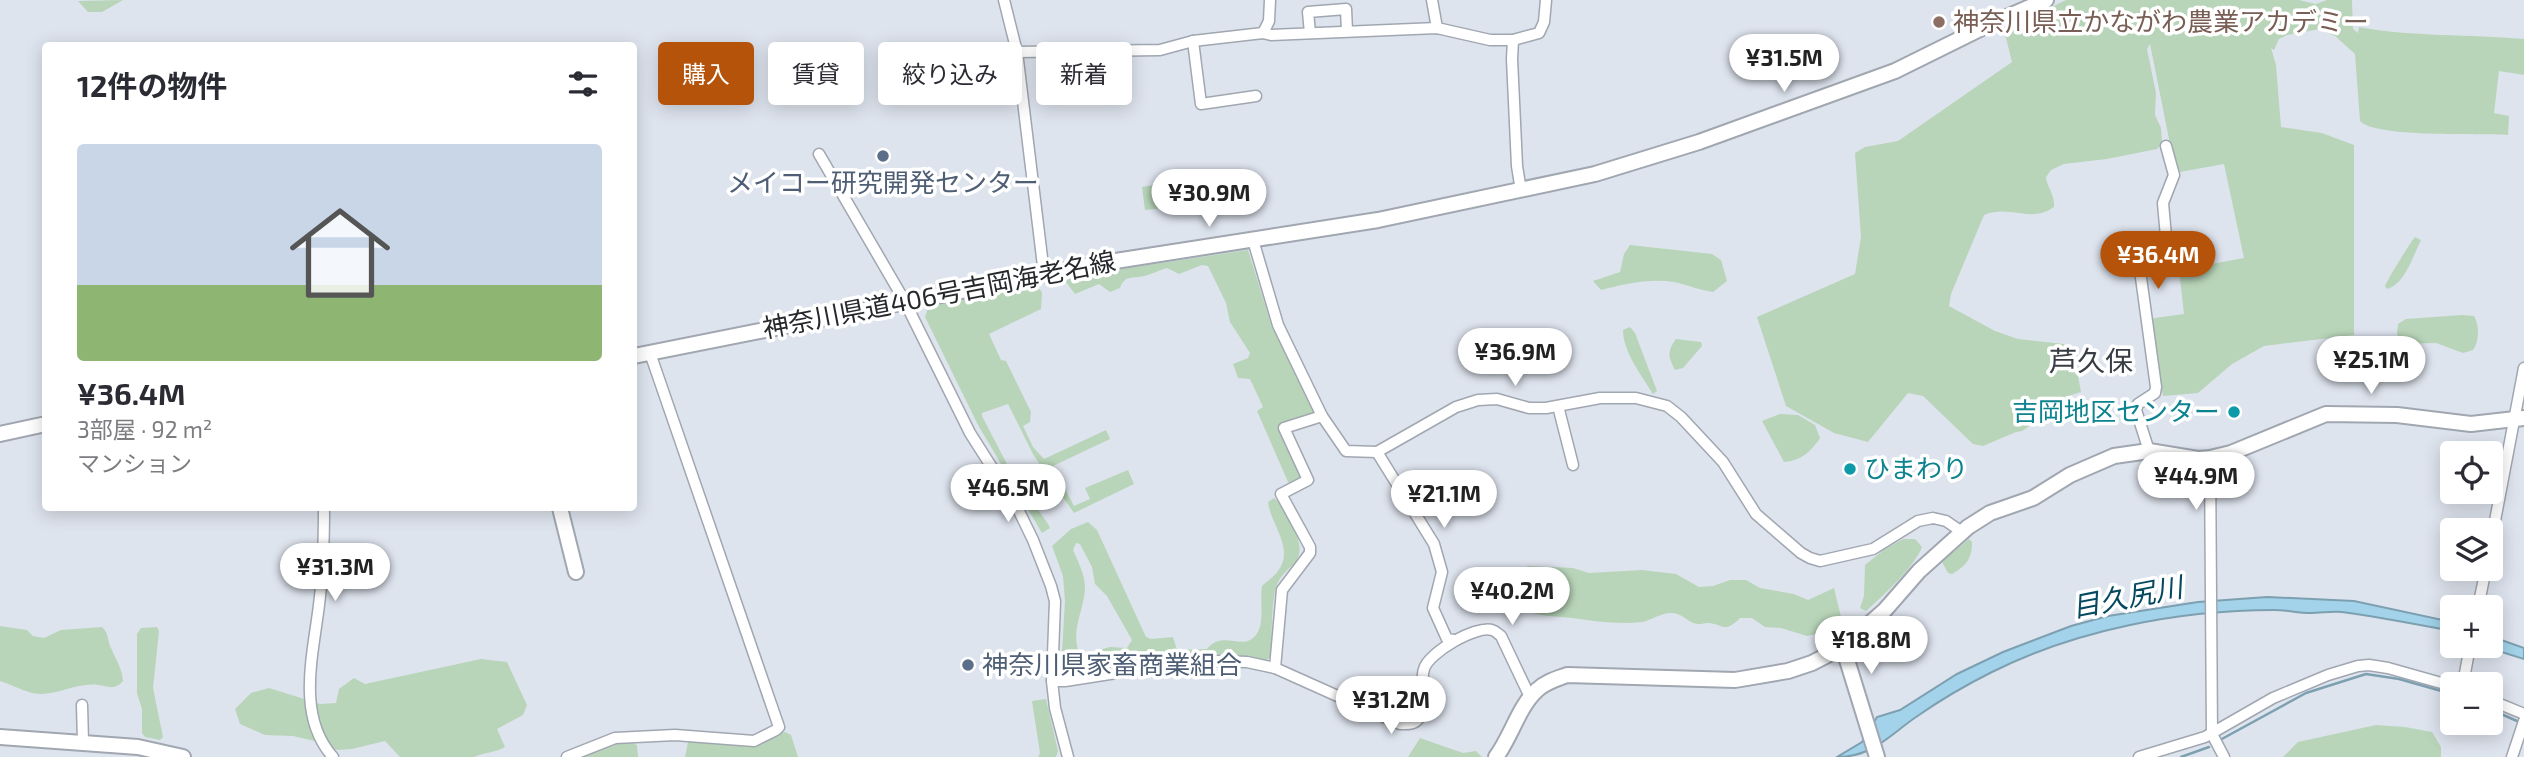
<!DOCTYPE html>
<html lang="ja">
<head>
<meta charset="utf-8">
<style>
  body { margin:0; font-family:"Exo 2","Noto Sans JP",sans-serif; background:#f2f2f3; color:#2b2b33; height:100vh; display:flex; flex-direction:column; font-size:26px; white-space:nowrap }
  * { box-sizing:border-box; margin:0 }
  p { font-size:23px; color:#7c7c81 }
  .icon { flex:none; width:38px; height:38px; fill:none; stroke:currentColor; stroke-width:2; stroke-linecap:round; stroke-linejoin:round }
  .map { position:relative; flex:1; overflow:hidden }
  .panel { position:absolute; left:42px; top:42px; width:595px; height:469px; display:flex; flex-direction:column; background:#fff; border-radius:7px; box-shadow:0 4px 18px #0003 }
  .panel>* { flex:none }
  .top-card { position:absolute; left:658px; top:42px; width:665px; height:63px; display:flex; gap:14px }
  .controls { position:absolute; left:2440px; top:441px; display:grid; gap:14px }
  .controls a { display:grid; place-items:center; width:63px; height:63px; border-radius:7px; background:#fff; box-shadow:0 4px 18px #0003; font-size:35px }
  .price { position:absolute; translate:-50% -60px; padding:0 16px; border-radius:24px; background:#fff; color:#222; font-size:23px; line-height:46px; filter:drop-shadow(0 2px 4px #0008) }
  .price::after { content:''; position:absolute; left:50%; top:42px; width:21px; height:16px; margin-left:-10px; background:inherit; clip-path:polygon(0 0,100% 0,50% 100%) }
  .price.selected { background:#b45309; color:#fff }
  ul { padding:0; list-style:none }
  li { display:grid; align-content:center; gap:14px; height:371px; padding:0 35px }
  li span { display:grid; place-items:center; height:217px; border-radius:7px; color:#555 }
  li>.icon { margin-inline-start:auto }
  span .icon { width:126px; height:126px; fill:#fffc; stroke-width:1 }
  li b { font-size:30px }
  h2 { display:flex; justify-content:space-between; align-items:center; height:84px; padding:0 35px; font-size:30px }
  .chip { padding:0 24px; border-radius:7px; background:#fff; box-shadow:0 4px 18px #0003; font-size:24px; line-height:63px }
  .chip.selected { background:#b45309; color:#fff }
  .map>svg:first-child { display:block }
  .green { fill:#b8d5b9; fill-rule:evenodd }
  .water { fill:#a2d3ea; stroke:#7da0b1; stroke-width:2 }
  .lines { fill:none; stroke-linecap:round; stroke-linejoin:round }
  .stream { stroke:#7da0b1; stroke-width:2.5 }
  .street-casing { stroke:#a1a7b0; stroke-width:13 }
  .secondary-casing { stroke:#a1a7b0; stroke-width:18 }
  .street { stroke:#fff; stroke-width:10 }
  .secondary { stroke:#fff; stroke-width:14 }
  .education-dot { fill:#8d6e63; stroke:#fff; stroke-width:2.5 }
  .service-dot { fill:#5c6f8a; stroke:#fff; stroke-width:2.5 }
  .culture-dot { fill:#0f9aa8; stroke:#fff; stroke-width:2.5 }
  .labels { text-anchor:middle; stroke-width:7; stroke-linejoin:round; paint-order:stroke }
  .education-label { font-size:26px; fill:#785e54; stroke:#fff; text-anchor:start }
  .service-label { font-size:26px; fill:#4e5e75; stroke:#fff }
  .street-label { font-size:26px; fill:#26282c; stroke:#fff }
  .culture-label { font-size:26px; fill:#0d838f; stroke:#fff; text-anchor:end }
  .neighbourhood-label { font-size:28px; fill:#383d44; stroke:#fff }
  .water-label { font-size:28px; font-style:italic; fill:#044960; stroke:#fff }
</style>
</head>
<body>
<div class="map">
<svg width="2524" height="757" viewBox="0 0 2524 757">
  <rect width="100%" height="100%" fill="#dee4ee"/>
  <!-- green -->
  <g class="green">
    <polygon points="123,0 102,12 88,12 78,1"/>
    <path d="M2066,0H2299L2316,4L2327,0H2352L2353,29L2358,33L2359,27C2412,37 2469,34 2524,39V75L2499,71L2494,113L2509,116L2508,135C2479,133 2376,138 2360,121L2355,54L2335,36L2320,29L2287,35L2279,39L2274,50L2271,48L2276,65L2281,127L2322,133L2354,145V335L2264,346L2232,364L2198,393L2163,396L2148,319L2184,314L2179,270L2244,258L2224,164L2180,172L2170,144L2150,44L2147,49L2156,93L2155,115L2161,128L2162,143L2157,149L2107,159L2064,164L2051,170L2046,177C2047,188 2055,194 2054,207C2030,224 2011,204 1984,215L1951,294L1949,306L1995,331L2018,339L2064,344L2077,371L2081,392L2048,402L2040,419L2022,431L2016,432L1983,446L1973,444L1923,396L1908,393L1868,442L1834,433L1786,406L1757,317L1855,274L1861,237L1855,153L1865,147L1898,141L2012,62L2004,30Z"/>
    <polygon points="1160,184 1164,208 1145,210 1142,187"/>
    <path d="M2415,237L2421,240C2413,256 2405,284 2387,289L2385,286C2388,279 2411,241 2415,237Z"/>
    <path d="M1630,245L1712,254L1721,260L1727,281L1713,292C1699,290 1688,285 1674,282C1649,278 1624,284 1601,290L1593,281L1620,272L1624,254Z"/>
    <path d="M1248,250L1272,327L1317,409L1314,414L1280,425L1302,479L1292,484L1288,482L1257,411L1263,407L1250,379L1238,378L1233,364L1248,358L1250,353L1230,322L1226,303L1208,266L1202,265L1179,274L1167,268C1160,270 1152,274 1144,276C1134,279 1125,274 1120,288L1110,292L1099,284L1075,294L1066,282L1067,277Z"/>
    <polygon points="1034,284 1042,292 1041,309 989,334 1001,360 1006,361 1031,412 1030,422 1023,426 1033,447 1044,459 1106,430 1110,439 1053,466 1074,506 1090,499 1085,488 1128,470 1134,484 1074,513 1034,456 1008,404 982,413 982,416 1010,470 1048,524 1050,528 1042,533 978,425 925,317 929,305"/>
    <path d="M2462,315L2474,316C2480,326 2479,342 2473,350L2463,353L2436,343L2401,344L2397,334L2398,324L2406,319Z"/>
    <path d="M1630,327L1635,333L1657,391L1653,394C1642,376 1623,352 1623,330Z"/>
    <path d="M1676,339L1701,342L1702,346L1683,368L1675,370C1668,357 1667,351 1676,339Z"/>
    <path d="M1780,414L1798,415L1815,425L1820,438C1811,452 1800,461 1784,462L1762,421Z"/>
    <path d="M1274,498C1283,505 1287,514 1292,524C1314,570 1282,560 1275,591C1271,612 1272,635 1271,656L1266,661C1211,645 1125,661 1070,674L1061,669L1065,601L1063,576L1052,546L1071,529L1088,522L1097,530L1146,637L1151,639L1173,637L1177,650L1207,649C1221,631 1239,648 1252,639C1267,628 1259,602 1262,586C1267,581 1274,577 1278,571C1295,548 1271,526 1268,502ZM1076,543L1080,544L1092,567L1095,584L1107,596L1132,640L1127,648L1110,647L1084,654L1079,652C1070,631 1085,608 1085,587C1085,575 1078,561 1073,550Z"/>
    <path d="M1903,539H1915L1922,547C1915,566 1882,597 1866,611L1860,608L1864,596L1865,565L1885,549Z"/>
    <path d="M1969,539L1972,542C1972,559 1966,566 1952,574L1948,573L1942,562Z"/>
    <path d="M1528,566L1573,568L1589,573L1642,570L1676,574L1699,587L1713,586L1730,580H1746L1760,588L1794,594L1808,600L1834,588L1843,625L1834,630L1807,636L1781,628L1765,627L1752,618H1740C1723,635 1723,623 1707,623C1701,624 1697,625 1691,622C1684,618 1682,614 1672,613C1662,612 1652,620 1642,622C1618,625 1595,621 1572,618C1541,615 1527,617 1503,595L1502,581L1508,575Z"/>
    <path d="M0,626L27,630L33,636L44,638L61,630L102,627C109,633 107,640 111,648C116,660 122,668 123,681C114,691 109,686 98,685C75,682 54,698 32,693C21,690 10,684 0,681Z"/>
    <polygon points="157,627 159,631 153,688 163,737 160,740 145,737 142,733 142,709 137,693 137,634 141,628"/>
    <path d="M481,659L507,662L527,705L523,715L497,729L505,747C494,753 485,752 474,757H400L385,741L352,749L337,750L323,743L293,736L265,735L240,724L235,709L251,693L269,688L320,704L336,703L339,689L354,678L365,684Z"/>
    <polygon points="1046,699 1058,751 1056,757 1038,757 1040,753 1032,701"/>
    <polygon points="2376,725 2405,727 2432,732 2441,747 2441,757 2283,757 2298,742"/>
    <polygon points="785,732 791,735 798,757 685,757 688,742 695,737 753,741 775,733"/>
    <polygon points="618,738 637,745 638,757 566,757"/>
    <polygon points="1420,738 1463,753 1476,751 1482,757 1408,757"/>
  </g>
  <!-- water -->
  <g class="water">
    <path d="M2267,597L2354,601L2452,622V631C2415,624 2379,617 2342,612C2332,611 2321,613 2311,613C2298,613 2286,610 2274,610C2179,610 2076,630 1992,672C1966,685 1942,699 1919,715C1890,734 1874,757 1837,757L1862,742L1877,717L1900,710L1957,674L2003,652L2071,626L2108,616L2198,602Z"/>
    <polygon points="2490,636 2524,648 2524,659 2486,647 2490,646"/>
  </g>
  <g class="lines">
    <!-- stream -->
    <g class="stream">
      <polyline points="2490,709 2517,721"/>
      <polyline points="2220,740 2306,693 2366,674 2399,679 2452,694"/>
      <polyline points="2181,757 2209,747"/>
    </g>
    <defs>
      <g id="street">
        <polyline points="1004,0 1017,52 1044,274"/>
        <polyline points="1432,0 1437,28"/>
        <polyline points="1263,33 1269,21 1270,0"/>
        <polyline points="1310,33 1308,12 1346,9 1347,31"/>
        <polyline points="1513,40 1512,59 1517,166 1521,191"/>
        <polyline points="1193,41 1201,104 1256,96"/>
        <polyline points="1017,52 1160,50 1193,41 1263,33 1271,35 1437,28 1490,40 1513,40 1539,33 1544,22 1546,0"/>
        <polyline points="819,154 904,300 970,433 1017,507 1033,540 1051,586 1055,601 1052,681 1055,708 1068,757"/>
        <polyline points="1253,240 1278,325 1322,416 1346,451 1377,452 1456,407 1478,400 1497,399 1529,408 1546,408 1600,398 1636,398 1667,406 1681,417 1723,462 1756,514 1801,553 1810,558 1820,561 1873,549 1918,521 1933,518 1946,521 1962,532"/>
        <polyline points="1558,406 1573,465"/>
        <polyline points="2149,451 2136,410 2138,404 2155,393 2156,387 2139,263 2147,250 2166,237 2163,203 2174,175 2166,146"/>
        <polyline points="1377,452 1434,544 1442,572 1433,608 1447,639 1454,640"/>
        <polyline points="2210,458 2212,734 2224,757"/>
        <path d="M324,508C324,540 323,573 319,605C313,655 296,716 333,757"/>
        <polyline points="2490,547 2524,368"/>
        <polyline points="2478,607 2486,569"/>
        <polyline points="1275,668 1282,590 1310,553 1310,547 1281,494 1308,480 1284,428 1322,416"/>
        <path d="M1052,681H1065L1161,666L1218,661L1247,662L1275,668L1400,724C1407,724 1415,725 1419,718C1429,704 1419,684 1424,669C1428,653 1476,625 1492,630C1496,631 1498,634 1501,636L1530,697"/>
        <polyline points="2463,684 2470,646"/>
        <polyline points="2490,700 2524,714"/>
        <polyline points="82,705 83,742"/>
        <polyline points="567,757 615,738 675,735 754,741 776,730 779,727 650,353"/>
        <polyline points="2139,757 2205,737 2273,698 2328,675 2358,666 2369,665 2388,668 2452,686"/>
        <polyline points="2512,757 2524,721"/>
      </g>
      <g id="secondary">
        <polyline points="634,356 1096,264 1378,220 1595,174 1699,142 1895,71 1984,27 2046,0"/>
        <polyline points="0,434 46,424"/>
        <polyline points="560,508 576,572"/>
        <polyline points="1843,647 1877,757"/>
        <polyline points="0,737 138,747 183,757"/>
        <path d="M1496,757C1511,737 1519,706 1537,690C1545,682 1556,679 1567,675L1735,680L1788,671L1812,663L1843,647L1885,610L1919,571L1968,527L1990,513L2033,498L2070,475L2114,456L2149,451L2198,459L2210,458L2231,453L2326,414L2397,415L2471,424L2524,418"/>
      </g>
    </defs>
    <!-- street casing -->
    <use href="#street" class="street-casing"/>
    <!-- secondary casing -->
    <use href="#secondary" class="secondary-casing"/>
    <!-- street -->
    <use href="#street" class="street"/>
    <!-- secondary -->
    <use href="#secondary" class="secondary"/>
  </g>
  <!-- markers -->
  <circle class="education-dot" cx="1939" cy="22" r="7"/>
  <g class="service-dot">
    <circle cx="883" cy="156" r="7"/>
    <circle cx="968" cy="665" r="7"/>
  </g>
  <g class="culture-dot">
    <circle cx="2234" cy="412" r="7"/>
    <circle cx="1850" cy="469" r="7"/>
  </g>
  <g class="labels">
    <!-- education labels -->
    <g class="education-label">
      <text x="1953" y="31">神奈川県立かながわ農業アカデミー</text>
    </g>
    <!-- service labels -->
    <g class="service-label">
      <text x="883" y="192">メイコー研究開発センター</text>
      <text x="982" y="674" text-anchor="start">神奈川県家畜商業組合</text>
    </g>
    <!-- street labels -->
    <g class="street-label">
      <text transform="translate(939 295) rotate(-11)" y="9">神奈川県道406号吉岡海老名線</text>
    </g>
    <!-- culture labels -->
    <g class="culture-label">
      <text x="2220" y="421">吉岡地区センター</text>
      <text x="1864" y="478" text-anchor="start">ひまわり</text>
    </g>
    <!-- neighbourhood labels -->
    <g class="neighbourhood-label">
      <text x="2091" y="371">芦久保</text>
    </g>
    <!-- water labels -->
    <g class="water-label">
      <text transform="translate(2127 597) rotate(-11)" y="10">目久尻川</text>
    </g>
  </g>
</svg>
<div class="controls">
<a><svg class="icon" aria-label="locate" viewBox="0 0 24 24"><circle cx="12" cy="12" r="6"/><path d="M12 2v4M12 18v4M2 12h4M18 12h4"/></svg></a>
<a><svg class="icon" aria-label="layers" viewBox="0 0 24 24"><path d="M12 4l9 5-9 5-9-5zM3 14l9 5 9-5"/></svg></a>
<a>+</a>
<a>−</a>
</div>
<b class="price" style="left:1784px;top:94px">¥31.5M</b>
<b class="price" style="left:1209px;top:229px">¥30.9M</b>
<b class="price selected" style="left:2158px;top:291px">¥36.4M</b>
<b class="price" style="left:1515px;top:388px">¥36.9M</b>
<b class="price" style="left:2371px;top:396px">¥25.1M</b>
<b class="price" style="left:2196px;top:512px">¥44.9M</b>
<b class="price" style="left:1008px;top:524px">¥46.5M</b>
<b class="price" style="left:1444px;top:530px">¥21.1M</b>
<b class="price" style="left:335px;top:603px">¥31.3M</b>
<b class="price" style="left:1512px;top:627px">¥40.2M</b>
<b class="price" style="left:1871px;top:676px">¥18.8M</b>
<b class="price" style="left:1391px;top:736px">¥31.2M</b>
<div class="top-card">
<a class="chip selected">購入</a>
<a class="chip">賃貸</a>
<a class="chip">絞り込み</a>
<a class="chip">新着</a>
</div>
<section class="panel">
<h2>12件の物件<svg class="icon" aria-label="filters" viewBox="0 0 24 24"><path d="M4 7h16M4 17h16"/><circle cx="9" cy="7" r="2"/><circle cx="15" cy="17" r="2"/></svg></h2>
<ul>
<li><span style="background:linear-gradient(#c9d6e8 65%,#8fb573 0)"><svg class="icon" aria-label="home" viewBox="0 0 24 24"><path d="M3 11l9-7 9 7M6 9v11h12V9"/></svg></span><div><b>¥36.4M</b><p>3部屋 · 92 m²</p><p>マンション</p></div></li>
</ul>
</section>
</div>
</body>
</html>
